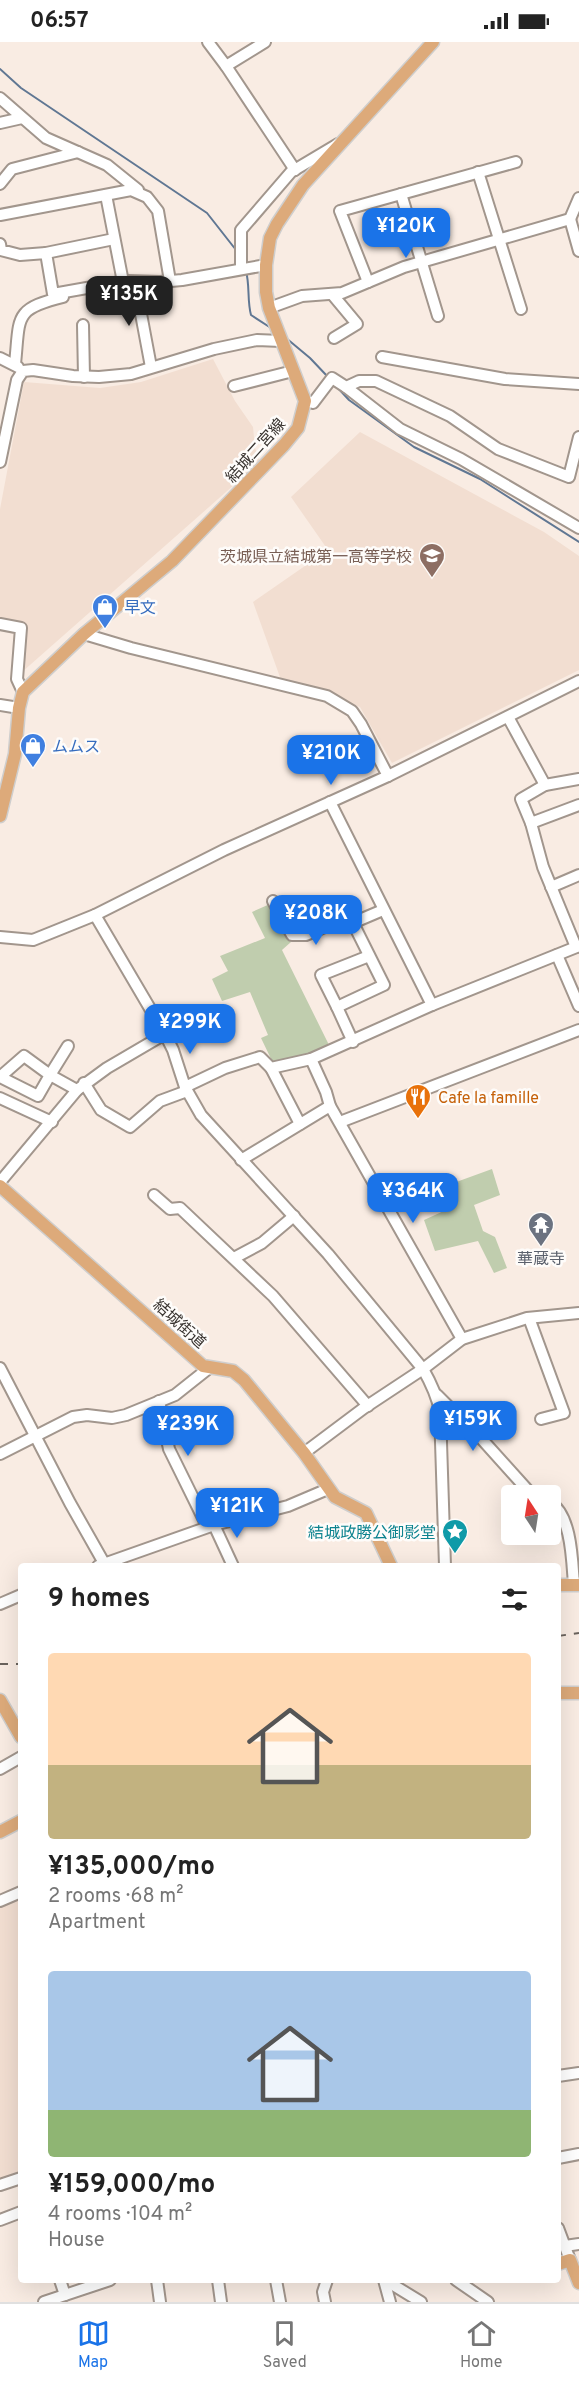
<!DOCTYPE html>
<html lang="en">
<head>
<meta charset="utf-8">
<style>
  body { margin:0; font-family:Overpass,"Noto Sans JP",sans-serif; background:#f6f6f6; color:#222; height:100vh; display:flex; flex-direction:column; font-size:22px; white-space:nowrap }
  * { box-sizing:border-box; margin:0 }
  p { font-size:20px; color:#767676 }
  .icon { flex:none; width:33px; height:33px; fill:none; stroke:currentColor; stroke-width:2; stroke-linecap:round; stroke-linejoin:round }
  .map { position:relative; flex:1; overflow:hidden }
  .drawer { position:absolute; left:18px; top:1521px; width:543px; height:720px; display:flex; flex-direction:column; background:#fff; border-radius:6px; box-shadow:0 6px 24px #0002 }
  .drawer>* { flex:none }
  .needle { width:39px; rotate:348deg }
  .fabs { position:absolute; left:501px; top:1443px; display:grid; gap:12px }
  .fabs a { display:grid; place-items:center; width:60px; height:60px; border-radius:6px; background:#fff; box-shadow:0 6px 24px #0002; font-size:30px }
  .price { position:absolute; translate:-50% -51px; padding:0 14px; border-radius:12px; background:#1a73e8; color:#fff; font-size:20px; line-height:39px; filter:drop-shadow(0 2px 3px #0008) }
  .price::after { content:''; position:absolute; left:50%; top:36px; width:18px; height:14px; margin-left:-9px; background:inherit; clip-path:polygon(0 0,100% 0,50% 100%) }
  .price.selected { background:#222; color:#fff }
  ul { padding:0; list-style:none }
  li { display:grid; align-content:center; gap:12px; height:318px; padding:0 30px }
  li span { display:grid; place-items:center; height:186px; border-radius:6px; color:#555 }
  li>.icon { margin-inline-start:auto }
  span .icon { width:108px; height:108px; fill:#fffc; stroke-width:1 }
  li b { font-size:26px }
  h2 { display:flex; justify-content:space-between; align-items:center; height:72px; padding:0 30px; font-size:26px }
  .status { display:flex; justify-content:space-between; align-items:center; height:42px; padding:0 30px; background:#fff; direction:ltr }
  .status svg { height:16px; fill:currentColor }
  .dock { display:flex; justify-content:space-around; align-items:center; height:84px; border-top:2px solid #e0e0e0; background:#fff; font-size:16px; color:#767676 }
  .dock a { display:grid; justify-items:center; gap:3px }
  .dock .selected { color:#1a73e8 }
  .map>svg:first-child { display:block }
  .built { fill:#f2ded1 }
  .green { fill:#c0cdae }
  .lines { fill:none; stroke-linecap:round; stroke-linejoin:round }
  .stream { stroke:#607793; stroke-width:2 }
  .minor-casing { stroke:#a2968d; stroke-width:14 }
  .major-casing { stroke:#cfcecd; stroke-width:15 }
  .minor { stroke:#fff; stroke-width:10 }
  .major { stroke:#ddaa7a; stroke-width:12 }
  .rail { stroke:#6a635d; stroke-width:2; stroke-dasharray:8 8; stroke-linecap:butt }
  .labels { text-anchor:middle; stroke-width:5; stroke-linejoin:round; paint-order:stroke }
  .street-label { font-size:16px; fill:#38332f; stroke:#fefcfa }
  .education-label { font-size:16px; fill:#785e54; stroke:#fefcfa; text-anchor:end }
  .shop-label { font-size:16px; fill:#366cbe; stroke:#fefcfa; text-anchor:start }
  .food-label { font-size:16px; fill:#c56008; stroke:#fefcfa; text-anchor:start }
  .worship-label { font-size:16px; fill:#5b616d; stroke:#fefcfa }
  .culture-label { font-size:16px; fill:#0d838f; stroke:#fefcfa; text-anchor:end }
</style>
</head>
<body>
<div class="status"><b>06:57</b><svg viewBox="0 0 49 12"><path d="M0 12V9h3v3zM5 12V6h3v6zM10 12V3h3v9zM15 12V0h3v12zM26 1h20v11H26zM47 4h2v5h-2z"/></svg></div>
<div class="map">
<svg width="579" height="2260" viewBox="0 0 579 2260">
  <rect width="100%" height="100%" fill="#f9ece3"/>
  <!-- built -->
  <g class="built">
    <polygon points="213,317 235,359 253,385 255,406 260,420 13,638 17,589 0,578 0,467 24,340 100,346 141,340"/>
    <polygon points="360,390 544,490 579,514 579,628 392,721 360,665 318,648 281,638 253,560 328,508 291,455"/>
    <polygon points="21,1850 21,2135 0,2143 0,1859"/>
  </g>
  <!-- green -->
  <g class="green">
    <polygon points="270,862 291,900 282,908 331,1007 273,1021 261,996 268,993 250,950 222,959 212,937 228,929 220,914 265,896 252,870"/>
    <polygon points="492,1127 500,1153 474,1163 483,1189 495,1195 507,1226 494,1231 478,1199 435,1209 424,1178 446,1168 437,1147"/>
  </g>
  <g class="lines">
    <!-- stream -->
    <g class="stream">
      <polyline points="0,27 21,46 207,171 236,208"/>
      <path d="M246,229C250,244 247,258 251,273L271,286"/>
      <polyline points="286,296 310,316 328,335"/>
      <polyline points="337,345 349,358 414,405 480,437 579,500"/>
    </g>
    <defs>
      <g id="minor">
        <polyline points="208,0 226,24"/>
        <polyline points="265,0 226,24 295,128"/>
        <polyline points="0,56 46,96 107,123 138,148"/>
        <polyline points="0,81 22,76"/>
        <polyline points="478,130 521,267"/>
        <polyline points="0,142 12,127 78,110"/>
        <polyline points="401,152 438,274"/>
        <polyline points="106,153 123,240"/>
        <polyline points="0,173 131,148 147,155 158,169 170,239"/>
        <polyline points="570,177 579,209"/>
        <polyline points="0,202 1,208 20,213 46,211 53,252 126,239 160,240 182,238 266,223"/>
        <polyline points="46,211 114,197"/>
        <polyline points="241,227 241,188 291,130 338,102"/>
        <polyline points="135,240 151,325"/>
        <polyline points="368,240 340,169 516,120"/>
        <polyline points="332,252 357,282 334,296"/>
        <polyline points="269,266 302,254 342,251 404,225 570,177 579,156"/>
        <polyline points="83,283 84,335"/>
        <polyline points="382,315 505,337 579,342"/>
        <polyline points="0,316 18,325"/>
        <path d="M15,322C20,275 13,267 63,255"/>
        <polyline points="234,344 293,329"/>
        <polyline points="346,345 400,387 461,417 579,486"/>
        <polyline points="305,359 313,361 332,336 346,345 359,339 376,339 450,374 498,407 569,435 579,395"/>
        <polyline points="0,420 17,338 23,329 33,328 73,334 99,335 131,332 214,307 257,298 281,299"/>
        <polyline points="0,582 21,586 17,637 23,650"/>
        <polyline points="84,592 131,606 327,654 352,669 361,682 388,734"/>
        <polyline points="0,663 19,666"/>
        <polyline points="508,675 545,743 579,737"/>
        <polyline points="545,743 521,757 531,781 579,763"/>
        <polyline points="330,760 432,963"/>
        <polyline points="531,781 543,825 576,905"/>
        <polyline points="551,845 579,833"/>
        <polyline points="273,859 292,893 306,893 336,880 343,885 383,868"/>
        <path d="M95,873L165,992L173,1008L185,1045L201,1073L328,1212L423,1327C431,1341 437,1354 440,1369L445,1524"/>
        <polyline points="353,881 384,943 337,965 353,1000"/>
        <polyline points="0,895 33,898 95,873 224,808 388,734 579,639"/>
        <polyline points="557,913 579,964"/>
        <polyline points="337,965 321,933 369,914"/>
        <polyline points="68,1004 50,1033 77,1048"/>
        <polygon points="24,1014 50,1033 38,1054 0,1035"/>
        <polyline points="311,1017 326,1050 330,1064 462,1297"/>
        <polyline points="271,1026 300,1082"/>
        <polyline points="84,1041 101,1068 130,1085 160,1059 187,1049"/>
        <polyline points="185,1045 225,1026 260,1015 271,1026 311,1017 432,963 579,904"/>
        <polyline points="0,1056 52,1080"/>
        <polyline points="340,1080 579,988"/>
        <polyline points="241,1118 330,1064"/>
        <polyline points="0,1140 77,1048 107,1026 165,992"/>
        <polyline points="154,1153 170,1167 180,1166 273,1254 368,1364"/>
        <polyline points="234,1216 262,1201 294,1174"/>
        <polyline points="529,1276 564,1371 541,1377"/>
        <polyline points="0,1326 70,1461 104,1521"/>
        <polyline points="437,1353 448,1364 460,1387 470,1384 533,1454"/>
        <polyline points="159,1359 169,1407 206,1482 214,1483 233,1524"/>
        <polyline points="304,1411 364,1366 423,1327 462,1297 527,1276 579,1271"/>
        <polyline points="0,1412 73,1375 87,1373 112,1376 126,1373 175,1353 209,1326"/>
        <path d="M550,1460C572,1474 572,1519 574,1543"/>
        <polyline points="98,1524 214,1483 288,1464 328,1447"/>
        <polyline points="0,1562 21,1553"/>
        <polyline points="0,1727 21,1715"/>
        <polyline points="0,1859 21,1850"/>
        <polyline points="558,2034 579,2031"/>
        <polyline points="558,2116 579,2112"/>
        <polyline points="0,2143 21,2136"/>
        <polyline points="0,2178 21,2170"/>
        <polyline points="558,2186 570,2218"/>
        <polyline points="565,2204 579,2202"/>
        <polyline points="60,2238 65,2253"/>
        <polyline points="157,2238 160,2260"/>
        <polyline points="218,2238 221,2260"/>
        <polyline points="276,2238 280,2260"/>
        <polyline points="384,2238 390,2260"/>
        <polyline points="385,2238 421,2260"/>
        <polyline points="456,2238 488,2260"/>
        <polyline points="44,2260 110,2238"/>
        <polyline points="325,2260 323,2250 327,2238"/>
      </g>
      <g id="major">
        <polyline points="0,774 15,712 19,666 23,650 84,592 172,519 284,403 298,386 305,359 269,266 266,250 266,223 270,196 277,182 303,143 433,0"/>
        <polyline points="0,1144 203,1324 233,1329 244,1338 304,1411 335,1455 366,1471 391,1524"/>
        <polyline points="558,1543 579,1543"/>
        <polyline points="558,1651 579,1651"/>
        <polyline points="0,1658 21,1695"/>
        <polyline points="0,1790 21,1779"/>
        <polyline points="558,2222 570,2218 579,2241"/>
      </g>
    </defs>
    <!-- minor casing -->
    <use href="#minor" class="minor-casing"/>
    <!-- major casing -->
    <use href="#major" class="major-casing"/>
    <!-- minor -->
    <use href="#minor" class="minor"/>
    <!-- major -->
    <use href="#major" class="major"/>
    <!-- rail -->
    <g class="rail">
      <polyline points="558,1594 579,1591"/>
      <polyline points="0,1622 21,1622"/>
    </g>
  </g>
  <!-- icons -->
  <defs>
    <symbol id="school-pin" viewBox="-11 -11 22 30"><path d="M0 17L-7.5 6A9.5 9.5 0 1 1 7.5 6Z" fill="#8d6e63" stroke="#fefcfa"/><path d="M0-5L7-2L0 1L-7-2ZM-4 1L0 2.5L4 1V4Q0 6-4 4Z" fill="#fff"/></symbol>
    <symbol id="shop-pin" viewBox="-11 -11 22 30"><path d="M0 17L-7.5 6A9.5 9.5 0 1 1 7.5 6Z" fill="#3f7fe0" stroke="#fefcfa"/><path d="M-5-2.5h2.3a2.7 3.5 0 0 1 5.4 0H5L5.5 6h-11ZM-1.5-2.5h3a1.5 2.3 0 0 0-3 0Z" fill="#fff"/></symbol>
    <symbol id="restaurant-pin" viewBox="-11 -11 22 30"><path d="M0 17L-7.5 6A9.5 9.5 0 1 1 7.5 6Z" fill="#e8710a" stroke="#fefcfa"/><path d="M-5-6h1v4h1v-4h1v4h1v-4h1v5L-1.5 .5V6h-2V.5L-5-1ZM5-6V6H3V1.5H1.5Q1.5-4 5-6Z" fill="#fff"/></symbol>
    <symbol id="temple-pin" viewBox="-11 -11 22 30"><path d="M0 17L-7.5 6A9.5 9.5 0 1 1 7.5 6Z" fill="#6b7280" stroke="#fefcfa"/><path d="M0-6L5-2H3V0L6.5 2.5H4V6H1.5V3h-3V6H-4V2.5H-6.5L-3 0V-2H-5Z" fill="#fff"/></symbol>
    <symbol id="sight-pin" viewBox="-11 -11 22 30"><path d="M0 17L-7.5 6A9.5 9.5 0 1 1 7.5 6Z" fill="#0f9aa8" stroke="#fefcfa"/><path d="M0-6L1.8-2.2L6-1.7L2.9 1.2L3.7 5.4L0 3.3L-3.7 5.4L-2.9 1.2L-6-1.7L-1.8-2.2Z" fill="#fff"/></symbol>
  </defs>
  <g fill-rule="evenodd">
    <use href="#school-pin" x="417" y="499" width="30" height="40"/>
    <use href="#shop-pin" x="90" y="550" width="30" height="40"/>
    <use href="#shop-pin" x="18" y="689" width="30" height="40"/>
    <use href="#restaurant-pin" x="403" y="1040" width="30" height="40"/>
    <use href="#temple-pin" x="526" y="1168" width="30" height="40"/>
    <use href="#sight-pin" x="440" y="1475" width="30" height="40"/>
  </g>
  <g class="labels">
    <!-- street labels -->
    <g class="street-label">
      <text transform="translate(255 408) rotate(-48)" y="6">結城二宮線</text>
      <text transform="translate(180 1281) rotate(42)" y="6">結城街道</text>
    </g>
    <!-- education labels -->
    <g class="education-label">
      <text x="412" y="520">茨城県立結城第一高等学校</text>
    </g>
    <!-- shop labels -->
    <g class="shop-label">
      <text x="124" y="571">早文</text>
      <text x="52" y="710">ムムス</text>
    </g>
    <!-- food labels -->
    <g class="food-label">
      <text x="438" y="1061">Cafe la famille</text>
    </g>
    <!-- worship labels -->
    <g class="worship-label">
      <text x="541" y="1222">華蔵寺</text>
    </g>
    <!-- culture labels -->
    <g class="culture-label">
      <text x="436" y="1496">結城政勝公御影堂</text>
    </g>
  </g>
</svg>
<div class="fabs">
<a><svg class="needle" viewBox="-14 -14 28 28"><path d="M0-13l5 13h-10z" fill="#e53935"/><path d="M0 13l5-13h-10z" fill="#767676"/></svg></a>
</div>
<b class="price" style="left:406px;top:217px">¥120K</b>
<b class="price selected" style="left:129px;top:285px">¥135K</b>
<b class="price" style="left:331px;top:744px">¥210K</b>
<b class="price" style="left:316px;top:904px">¥208K</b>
<b class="price" style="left:190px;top:1013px">¥299K</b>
<b class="price" style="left:413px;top:1182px">¥364K</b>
<b class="price" style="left:473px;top:1410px">¥159K</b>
<b class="price" style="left:188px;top:1415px">¥239K</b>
<b class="price" style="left:237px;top:1497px">¥121K</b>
<section class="drawer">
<h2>9 homes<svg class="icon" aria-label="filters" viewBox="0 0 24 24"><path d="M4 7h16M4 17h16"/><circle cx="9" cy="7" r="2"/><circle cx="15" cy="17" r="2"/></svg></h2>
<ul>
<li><span style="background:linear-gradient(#ffd9b3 60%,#c2b280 0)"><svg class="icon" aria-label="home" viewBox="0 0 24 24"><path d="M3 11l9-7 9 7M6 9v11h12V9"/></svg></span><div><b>¥135,000/mo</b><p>2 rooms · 68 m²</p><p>Apartment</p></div></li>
<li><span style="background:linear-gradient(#a9c7e8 75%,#8fb573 0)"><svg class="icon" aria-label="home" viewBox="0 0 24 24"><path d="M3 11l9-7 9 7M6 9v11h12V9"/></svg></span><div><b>¥159,000/mo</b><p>4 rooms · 104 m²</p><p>House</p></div></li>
</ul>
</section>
</div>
<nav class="dock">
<a class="selected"><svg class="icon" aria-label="map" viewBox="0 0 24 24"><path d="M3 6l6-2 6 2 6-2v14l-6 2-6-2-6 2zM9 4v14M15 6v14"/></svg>Map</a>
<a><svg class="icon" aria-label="saved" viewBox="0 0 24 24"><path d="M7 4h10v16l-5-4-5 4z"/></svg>Saved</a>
<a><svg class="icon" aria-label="home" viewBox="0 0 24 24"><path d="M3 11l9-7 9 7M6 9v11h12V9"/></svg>Home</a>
</nav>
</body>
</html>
